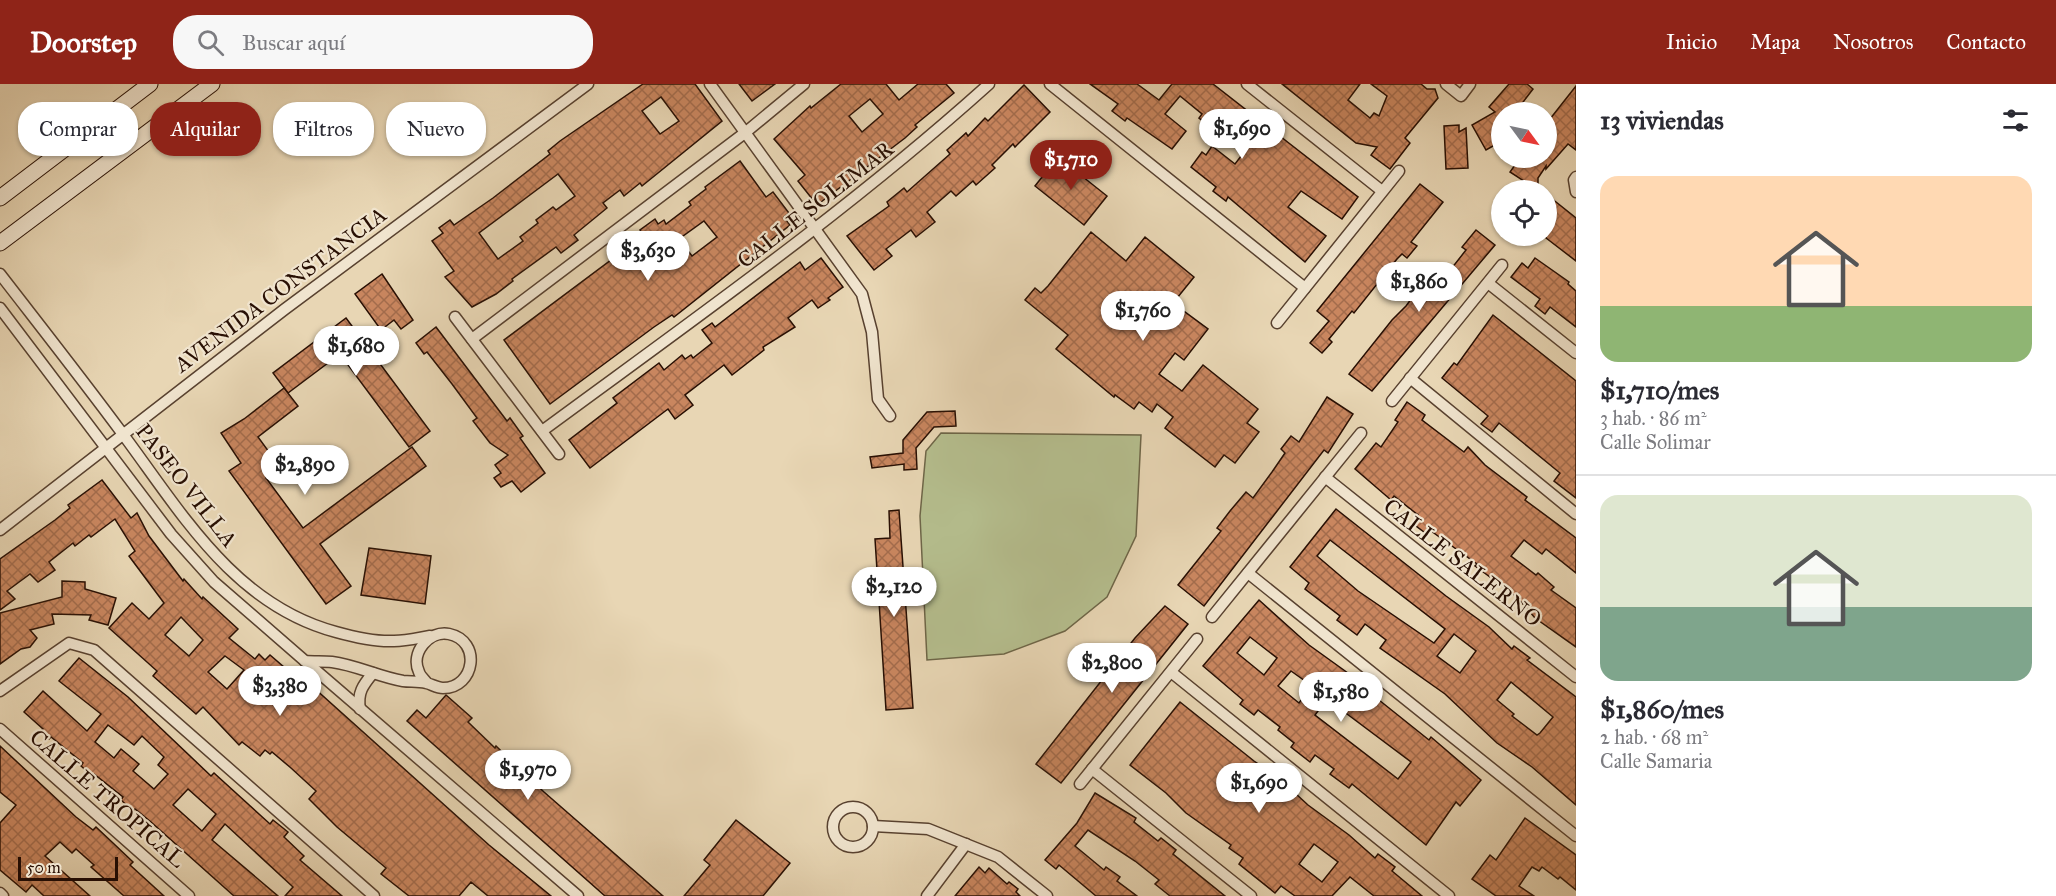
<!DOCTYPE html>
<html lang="es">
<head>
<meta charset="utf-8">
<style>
  body { margin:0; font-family:"IM FELL Great Primer",serif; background:#f7f7f7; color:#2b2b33; height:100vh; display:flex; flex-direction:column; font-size:22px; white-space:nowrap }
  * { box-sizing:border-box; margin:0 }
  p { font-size:20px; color:#7c7c81 }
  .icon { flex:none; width:33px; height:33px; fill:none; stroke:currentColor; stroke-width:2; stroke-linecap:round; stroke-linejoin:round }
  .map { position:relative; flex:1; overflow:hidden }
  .details { display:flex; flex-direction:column; background:#fff; width:480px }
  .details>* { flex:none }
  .guide { position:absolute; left:18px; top:18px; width:570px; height:54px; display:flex; gap:12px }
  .needle { width:39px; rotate:123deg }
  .tools { position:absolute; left:1491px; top:18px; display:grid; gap:12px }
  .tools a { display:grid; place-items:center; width:66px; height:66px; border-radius:50%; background:#fff; box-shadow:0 2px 4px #0004; font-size:30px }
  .scale { position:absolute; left:18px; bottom:15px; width:100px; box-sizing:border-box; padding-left:6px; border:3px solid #280f03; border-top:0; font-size:16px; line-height:21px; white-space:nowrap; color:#280f03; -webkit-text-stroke:4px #f0e4ce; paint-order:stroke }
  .price { position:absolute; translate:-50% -51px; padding:0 14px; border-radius:21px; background:#fff; color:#222; font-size:20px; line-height:39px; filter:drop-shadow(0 2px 3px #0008) }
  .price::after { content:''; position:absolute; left:50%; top:36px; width:18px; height:14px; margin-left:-9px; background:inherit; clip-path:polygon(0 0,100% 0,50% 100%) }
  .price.selected { background:#8f2418; color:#fff }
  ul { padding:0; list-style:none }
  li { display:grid; align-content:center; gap:12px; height:318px; padding:0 24px }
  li+li { border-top:2px solid #e1e1e2 }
  li span { display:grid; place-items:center; height:186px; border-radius:18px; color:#555 }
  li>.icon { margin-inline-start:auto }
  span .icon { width:108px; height:108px; fill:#fffc; stroke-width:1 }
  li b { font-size:26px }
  h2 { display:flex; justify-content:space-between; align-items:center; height:72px; padding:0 24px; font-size:26px }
  .tag { padding:0 21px; border-radius:24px; background:#fff; box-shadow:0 2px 4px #0004; font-size:21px; line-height:54px }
  .tag.selected { background:#8f2418; color:#fff }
  header { display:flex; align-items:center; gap:36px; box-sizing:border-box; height:84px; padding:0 30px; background:#8f2418; color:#fff }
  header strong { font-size:28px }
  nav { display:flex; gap:33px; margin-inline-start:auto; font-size:21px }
  .search { width:420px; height:54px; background:#f7f7f7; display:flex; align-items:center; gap:15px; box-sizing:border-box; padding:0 21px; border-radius:24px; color:#7c7c81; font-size:22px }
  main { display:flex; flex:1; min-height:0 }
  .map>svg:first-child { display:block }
  .pitch { fill:#b5be8e; stroke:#6e6648; stroke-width:1.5 }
  .building { fill:url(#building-cross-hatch); stroke:#280f03; stroke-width:1.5; fill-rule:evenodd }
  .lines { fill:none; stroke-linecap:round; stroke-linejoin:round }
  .street-casing { stroke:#58412f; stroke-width:13 }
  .secondary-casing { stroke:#280f03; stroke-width:17 }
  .street { stroke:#f0e4ce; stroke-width:10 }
  .secondary { stroke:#f0e4ce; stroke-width:15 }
  .labels { text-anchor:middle; stroke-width:4.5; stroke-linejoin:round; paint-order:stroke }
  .street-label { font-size:22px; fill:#280f03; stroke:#f0e4ce }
</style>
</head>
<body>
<header>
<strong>Doorstep</strong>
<div class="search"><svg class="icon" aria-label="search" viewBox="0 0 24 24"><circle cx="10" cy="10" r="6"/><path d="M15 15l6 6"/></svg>Buscar aquí</div>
<nav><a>Inicio</a><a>Mapa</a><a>Nosotros</a><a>Contacto</a></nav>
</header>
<main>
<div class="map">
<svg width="1576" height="812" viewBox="0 0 1576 812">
  <defs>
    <pattern id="building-cross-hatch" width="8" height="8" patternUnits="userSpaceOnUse" patternTransform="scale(1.5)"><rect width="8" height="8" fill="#c9865f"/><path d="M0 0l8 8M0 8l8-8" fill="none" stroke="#a36c4c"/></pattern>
  </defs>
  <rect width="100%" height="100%" fill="#e8d6b4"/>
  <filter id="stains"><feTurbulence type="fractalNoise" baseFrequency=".00333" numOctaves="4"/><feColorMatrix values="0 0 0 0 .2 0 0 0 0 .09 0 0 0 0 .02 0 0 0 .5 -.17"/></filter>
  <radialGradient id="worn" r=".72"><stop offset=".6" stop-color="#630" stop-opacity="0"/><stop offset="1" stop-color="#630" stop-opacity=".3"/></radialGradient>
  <!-- pitch -->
  <polygon class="pitch" points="941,349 1141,351 1136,452 1107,513 1065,547 1004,570 927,576 920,432 926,367"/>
  <!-- building -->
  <g class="building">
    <path d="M643,0H695L722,37L642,102L640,99L624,112L620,106L603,119L607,124L574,151L578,156L561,169L556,163L512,195L513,197L496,210L472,223L445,193L454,187L432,157L443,149L439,144L450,136L454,141L493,114L550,70L548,67L560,57ZM661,13L679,37L660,50L642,27ZM558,90L575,112L556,126L553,123L536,136L538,139L520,153L523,157L498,175L479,149Z"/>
    <polygon points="739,0 775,0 752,17"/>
    <path d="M841,0H886L899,16L918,0H946L954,9L915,41L917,43L905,54L817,121L798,97L805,91L774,55L810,22L811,24ZM870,15L883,30L862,48L849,32Z"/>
    <polygon points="1090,0 1137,0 1159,16 1172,0 1213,0 1358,113 1342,135 1301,107 1288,123 1326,152 1305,178 1228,113 1226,117 1213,107 1216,103 1191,83 1202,68 1206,71 1212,62 1235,80 1248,63 1244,59 1220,41 1215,47 1199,34 1202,30 1180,12 1165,30 1186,47 1172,65 1127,34 1125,37 1112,27 1118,20"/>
    <polygon points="1282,0 1360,0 1348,16 1370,34 1374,29 1379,32 1387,12 1371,0 1421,0 1427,5 1435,5 1438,14 1405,54 1410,59 1390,85 1371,71 1377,63 1356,59"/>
    <polygon points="1509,0 1527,0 1533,5 1520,22 1528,28 1502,28 1502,57 1486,66 1472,41 1495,28 1489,23"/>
    <polygon points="1024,1 1050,28 1015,63 1013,60 992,81 995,84 976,101 973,97 956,112 951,107 927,128 935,138 916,153 911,146 886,165 892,172 874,186 847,152 889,122 887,118 904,104 907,108 950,70 947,66 966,49 968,52 985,34 988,37"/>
    <polygon points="1576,2 1576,66 1568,60 1546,85 1546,82 1538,94 1538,106 1510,88 1520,74 1546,74 1546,40"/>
    <polygon points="1459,41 1459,48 1466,44 1468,84 1446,85 1444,42"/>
    <polygon points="1058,73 1107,112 1084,141 1035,102"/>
    <path d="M740,77L766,113L773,108L789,129L784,133L790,141L674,233L672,231L654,243L550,320L504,256L627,164L625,161L642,149L640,146L655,135L658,140L664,136L666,140L691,121L689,118L706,105L705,103ZM704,137L717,153L692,172L679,155Z"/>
    <polygon points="1420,100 1443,118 1411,158 1417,162 1407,174 1402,170 1397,175 1354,229 1352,227 1329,255 1332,258 1322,269 1310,259 1329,237 1317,227"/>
    <polygon points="1546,110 1576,134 1576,177 1546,154"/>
    <polygon points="1476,146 1495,161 1372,307 1349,290 1392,236 1406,222 1437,180 1448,189 1466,166 1462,163"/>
    <polygon points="1091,148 1126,177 1145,153 1194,193 1173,219 1208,245 1184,276 1175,269 1159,290 1182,307 1203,281 1258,325 1247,339 1259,348 1235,379 1224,371 1215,383 1165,344 1173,333 1157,320 1152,328 1139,318 1134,325 1115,311 1114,313 1056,265 1068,251 1025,216 1035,204 1041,209 1048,202"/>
    <polygon points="821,174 843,203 828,214 830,216 818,224 812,216 788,234 795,243 763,263 764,266 732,291 724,281 685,311 693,321 675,335 668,325 590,384 569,356 617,319 613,314 659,279 664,286 682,271 685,275 691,271 693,274 712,259 702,246 712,239 715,243 800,178 805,186"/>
    <polygon points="1535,174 1569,198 1568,200 1576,207 1576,243 1550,223 1545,230 1535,222 1540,215 1511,193 1522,179 1528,184"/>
    <polygon points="382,190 413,236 401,245 394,236 381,246 355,210"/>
    <polygon points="1493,231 1576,297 1576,414 1554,397 1560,389 1499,339 1492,348 1481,340 1488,332 1442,294 1454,279 1457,281"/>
    <polygon points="346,234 430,347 409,363 340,270 288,309 273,289"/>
    <polygon points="436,243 507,337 510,334 523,352 520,354 545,389 521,408 512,397 501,403 494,394 501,389 495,381 508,371 490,359 473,337 477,334 452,300 427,268 424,270 416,259"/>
    <polygon points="284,304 298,322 258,353 280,383 266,394 303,444 412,363 426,382 320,460 351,502 326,520 229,387 241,379 221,349 244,335"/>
    <polygon points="1327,313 1353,330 1328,369 1324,366 1204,522 1178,501 1221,447 1217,444 1230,427 1246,408 1253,414 1272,388 1285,369 1281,365 1291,352 1299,358"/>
    <polygon points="1407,318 1425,331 1422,336 1464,368 1468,363 1485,381 1527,413 1525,416 1576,454 1576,489 1546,465 1542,470 1524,456 1511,472 1536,491 1538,489 1554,503 1551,506 1576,524 1576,563 1535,534 1517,513 1475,482 1477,480 1431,447 1428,451 1412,439 1418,431 1394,412 1391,416 1355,385 1376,359 1381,363 1398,338 1395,336"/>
    <polygon points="955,327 956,342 934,343 916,364 917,385 904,386 904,380 872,384 870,373 903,369 903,356 927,328"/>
    <path d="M102,396L131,434L137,429L149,452L183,497L184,495L202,515L203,513L238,545L229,554L255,575L259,570L265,576L270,571L291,589L294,586L489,761L551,812H488L471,798L459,812H409L381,790L386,784L337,743L309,715L316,707L291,684L272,668L270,670L265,666L260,672L242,658L239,661L203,623L196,630L153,592L157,587L109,544L132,519L149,535L164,519L129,472L135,467L115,435L91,453L89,451L75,462L73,459L49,478L55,486L38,498L30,490L7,507L15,515L0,526V475L55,436L70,424L68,421ZM181,533L203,556L189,572L165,551ZM225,572L244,586L227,605L208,588Z"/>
    <path d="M1336,425L1446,512L1489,543L1512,565L1514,562L1530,574L1527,576L1576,613V721L1532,683L1497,659L1445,610L1380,564L1386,556L1365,540L1357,551L1337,536L1340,532L1305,505L1309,499L1290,483ZM1330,456L1445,545L1434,559L1358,507L1317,472ZM1454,550L1476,567L1460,589L1437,572ZM1511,598L1553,633L1540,649L1537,651L1512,632L1514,630L1497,616Z"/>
    <polygon points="899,426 913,624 886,626 875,455 890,454 889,427"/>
    <polygon points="369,464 431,472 425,520 361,511"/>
    <polygon points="62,497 85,498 85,505 116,514 108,541 89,536 91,531 52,530 54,540 30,546 37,554 30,563 21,565 0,580 0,529 62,513"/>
    <path d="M1259,516L1309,561L1366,602L1364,604L1429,656L1431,653L1481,696L1460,722L1456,718L1426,761L1352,700L1349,704L1330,690L1334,685L1315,671L1310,678L1291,663L1294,659L1278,646L1280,643L1258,626L1254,631L1240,620L1243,616L1203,582ZM1250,553L1277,574L1264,591L1237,569ZM1291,587L1312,602L1299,619L1278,602ZM1327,615L1411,678L1398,695L1315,631Z"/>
    <polygon points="1165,522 1188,540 1061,699 1036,680 1135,554"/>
    <path d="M79,574L128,613L211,692L214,689L270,740L273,736L288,748L284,753L304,772L300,776L342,812H285L293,803L225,740L212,756L278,812H234L151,738L135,725L133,727L121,716L123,713L94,690L92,692L81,682L83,679L51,653L49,655L40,647L43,645L24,628L43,607L87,647L101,630L59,597ZM108,641L134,661L142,652L164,673L158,681L168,690L154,705L133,687L139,680L121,665L114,674L95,658ZM188,705L216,730L202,747L173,721Z"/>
    <polygon points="446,611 472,634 468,638 495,664 496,662 544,708 663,812 605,812 407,637 417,626 426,634"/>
    <path d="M1180,618L1254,677L1280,695L1282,693L1298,706L1295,709L1308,721L1349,751L1375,774L1378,770L1395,783L1392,787L1422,812H1374L1350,793L1332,812H1295L1281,802L1275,809L1239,780L1243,774L1229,764L1231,761L1186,729L1166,709L1130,681ZM1314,760L1338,778L1322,798L1299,780Z"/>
    <polygon points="0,662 76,733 93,746 96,743 113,759 133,778 130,781 164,812 124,812 91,783 94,781 76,765 72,769 60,758 45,772 90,812 44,812 32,801 26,808 0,786 0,739 16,721 0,708"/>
    <polygon points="1095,709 1136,734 1134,738 1158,757 1161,754 1176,766 1173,770 1225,812 1170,812 1155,800 1159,796 1135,777 1088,746 1075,762 1104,786 1106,783 1120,793 1117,797 1137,812 1096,812 1059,781 1056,785 1045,776 1077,739"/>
    <polygon points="1525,734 1576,771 1576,806 1560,793 1558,795 1542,783 1539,787 1532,783 1519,802 1534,812 1496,812 1472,795 1490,771 1496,776"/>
    <polygon points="736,736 790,779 763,812 684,812 710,781 704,776"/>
    <polygon points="979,783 985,789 989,784 1007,800 1009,798 1018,805 1016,808 1020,812 955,812"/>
  </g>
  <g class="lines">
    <defs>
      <g id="street">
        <polyline points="710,0 862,210 872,248 878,315 890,332"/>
        <polyline points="1050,0 1305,204"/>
        <polyline points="1247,0 1382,107"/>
        <polyline points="1446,0 1461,12 1470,0"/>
        <polyline points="1576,93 1574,96 1576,108"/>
        <path d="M0,190C41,243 82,295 122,349C181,428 234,521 336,548C354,553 376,558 394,557C406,557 418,554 430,552"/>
        <polyline points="1488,199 1576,269"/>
        <path d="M0,224L171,450L214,498L305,577C314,578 323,577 332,578C356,581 379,593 403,597C410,598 418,597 426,599C431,600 437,604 443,604C475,604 482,557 449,550C429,546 410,569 419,588C420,592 425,596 427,599"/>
        <polyline points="455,233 559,370"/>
        <polyline points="1277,239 1399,87"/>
        <polyline points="472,255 746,48 804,0"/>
        <polyline points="1410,294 1576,430"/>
        <polyline points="1392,317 1502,181"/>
        <path d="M542,347C694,235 848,127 989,0"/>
        <polyline points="1325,393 1576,593"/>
        <polyline points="0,446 285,225 588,0"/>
        <polyline points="1248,489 1576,752"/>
        <polyline points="1212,533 1361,349"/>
        <polyline points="305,577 578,812"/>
        <polyline points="1171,588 1449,812"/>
        <polyline points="0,607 69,559 94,566 374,812"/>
        <path d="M360,625C357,609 363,601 373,589"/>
        <polyline points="0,645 189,812"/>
        <polyline points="1092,685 1251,812"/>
        <polyline points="1080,700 1197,555"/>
        <circle cx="853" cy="743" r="20"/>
        <polyline points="873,742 928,745 998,773 1047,812"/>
        <polyline points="0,809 3,812"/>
        <polyline points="927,812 966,760"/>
      </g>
      <g id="secondary">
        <polyline points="0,114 150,0"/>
        <polyline points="0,159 212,0"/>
      </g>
    </defs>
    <!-- street casing -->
    <use href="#street" class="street-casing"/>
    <!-- secondary casing -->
    <use href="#secondary" class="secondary-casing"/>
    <!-- street -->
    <use href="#street" class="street"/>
    <!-- secondary -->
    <use href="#secondary" class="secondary"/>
  </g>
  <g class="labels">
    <!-- street labels -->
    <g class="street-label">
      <text transform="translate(815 120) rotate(-38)" y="8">CALLE SOLIMAR</text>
      <text transform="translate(280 205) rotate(-37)" y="8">AVENIDA CONSTANCIA</text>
      <text transform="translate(187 401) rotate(52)" y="8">PASEO VILLA</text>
      <text transform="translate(1463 478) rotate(38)" y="8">CALLE SALERNO</text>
      <text transform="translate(108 714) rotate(41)" y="8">CALLE TROPICAL</text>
    </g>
  </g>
  <rect width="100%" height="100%" filter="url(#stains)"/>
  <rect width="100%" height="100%" fill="url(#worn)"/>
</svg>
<div class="tools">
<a><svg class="needle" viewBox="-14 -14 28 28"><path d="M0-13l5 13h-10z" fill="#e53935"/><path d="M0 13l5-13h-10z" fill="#7c7c81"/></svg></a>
<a><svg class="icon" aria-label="locate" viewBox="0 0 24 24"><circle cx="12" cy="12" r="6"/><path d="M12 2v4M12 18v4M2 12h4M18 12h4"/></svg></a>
</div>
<div class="scale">50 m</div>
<b class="price" style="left:1242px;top:76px">$1,690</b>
<b class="price selected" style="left:1071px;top:107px">$1,710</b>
<b class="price" style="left:648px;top:198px">$3,630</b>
<b class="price" style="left:1419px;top:229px">$1,860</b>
<b class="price" style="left:1143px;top:258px">$1,760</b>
<b class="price" style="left:356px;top:293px">$1,680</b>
<b class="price" style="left:305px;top:412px">$2,890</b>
<b class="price" style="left:894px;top:534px">$2,120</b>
<b class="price" style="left:1112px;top:610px">$2,800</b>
<b class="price" style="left:280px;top:633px">$3,380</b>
<b class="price" style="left:1341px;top:639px">$1,580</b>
<b class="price" style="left:528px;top:717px">$1,970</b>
<b class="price" style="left:1259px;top:730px">$1,690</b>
<div class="guide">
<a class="tag">Comprar</a>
<a class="tag selected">Alquilar</a>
<a class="tag">Filtros</a>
<a class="tag">Nuevo</a>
</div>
</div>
<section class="details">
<h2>13 viviendas<svg class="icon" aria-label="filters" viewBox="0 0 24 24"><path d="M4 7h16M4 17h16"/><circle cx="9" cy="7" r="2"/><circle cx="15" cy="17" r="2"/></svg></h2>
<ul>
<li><span style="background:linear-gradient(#ffd9b3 70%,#8fb573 0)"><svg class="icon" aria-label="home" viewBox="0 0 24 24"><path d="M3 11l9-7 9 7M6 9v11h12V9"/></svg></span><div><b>$1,710/mes</b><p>3 hab. · 86 m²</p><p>Calle Solimar</p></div></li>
<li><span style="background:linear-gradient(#dfe7d0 60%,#7fa58c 0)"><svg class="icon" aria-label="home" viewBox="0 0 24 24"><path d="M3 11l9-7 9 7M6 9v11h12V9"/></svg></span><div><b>$1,860/mes</b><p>2 hab. · 68 m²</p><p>Calle Samaria</p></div></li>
</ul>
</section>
</main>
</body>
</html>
